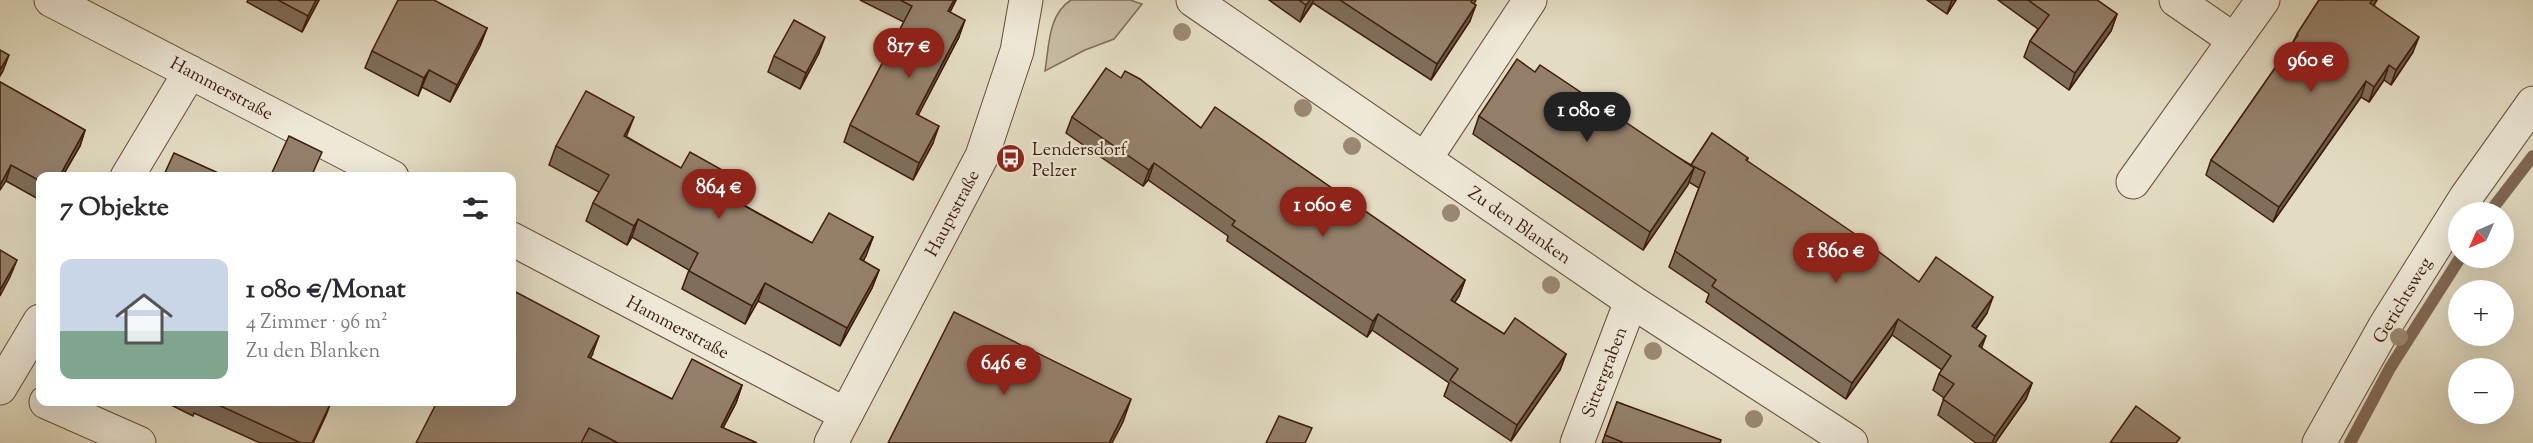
<!DOCTYPE html>
<html lang="de">
<head>
<meta charset="utf-8">
<style>
  body { margin:0; font-family:"Sorts Mill Goudy",serif; background:#f7f7f7; color:#2b2b33; height:100vh; display:flex; flex-direction:column; font-size:22px; white-space:nowrap }
  * { box-sizing:border-box; margin:0 }
  p { font-size:20px; color:#7c7c81 }
  .icon { flex:none; width:33px; height:33px; fill:none; stroke:currentColor; stroke-width:2; stroke-linecap:round; stroke-linejoin:round }
  .map { position:relative; flex:1; overflow:hidden }
  .sheet { position:absolute; left:36px; top:172px; width:480px; height:234px; display:flex; flex-direction:column; background:#fff; border-radius:12px; box-shadow:0 6px 24px #0002 }
  .sheet>* { flex:none }
  .needle { width:39px; rotate:225deg }
  .buttons { position:absolute; left:2448px; top:202px; display:grid; gap:12px }
  .buttons a { display:grid; place-items:center; width:66px; height:66px; border-radius:50%; background:#fff; box-shadow:0 6px 24px #0002; font-size:30px }
  .price { position:absolute; translate:-50% -51px; padding:0 14px; border-radius:21px; background:#8f2418; color:#fff; font-size:20px; line-height:39px; filter:drop-shadow(0 2px 3px #0008) }
  .price::after { content:''; position:absolute; left:50%; top:36px; width:18px; height:14px; margin-left:-9px; background:inherit; clip-path:polygon(0 0,100% 0,50% 100%) }
  .price.selected { background:#222; color:#fff }
  ul { padding:0; list-style:none }
  li { display:flex; align-items:center; gap:18px; height:150px; padding:0 24px }
  li span { display:grid; place-items:center; flex:none; width:168px; height:120px; border-radius:12px; color:#555 }
  li>.icon { margin-inline-start:auto }
  span .icon { width:72px; height:72px; fill:#fffc; stroke-width:1 }
  li b { font-size:26px }
  h2 { display:flex; justify-content:space-between; align-items:center; height:72px; padding:0 24px; font-size:26px }
  .map>svg:first-child { display:block }
  .green { fill:#c7bba3; stroke:#826c57; stroke-width:1.5 }
  .lines { fill:none; stroke-linecap:round; stroke-linejoin:round }
  .stream { stroke:#7f6854; stroke-width:12 }
  .street-casing { stroke:#674c39; stroke-width:35 }
  .street { stroke:#ede8d7; stroke-width:33 }
  .tree { fill:#9b8872 }
  .wall { fill:#7f6e5b; stroke:#3e1c0b; stroke-width:1.5 }
  .shaded-wall { fill:#685a4a; stroke:#3e1c0b; stroke-width:1.5 }
  .building { fill:#94806a; stroke:#3e1c0b; stroke-width:1.5 }
  .labels { text-anchor:middle; stroke-width:4.5; stroke-linejoin:round; paint-order:stroke }
  .street-label { font-size:18px; fill:#3e1c0b; stroke:#ede8d7 }
  .poi-label { font-size:18px; fill:#3e1c0b; stroke:#ede8d7; text-anchor:start }
</style>
</head>
<body>
<div class="map">
<svg width="2533" height="443" viewBox="0 0 2533 443">
  <rect width="100%" height="100%" fill="#e3dcc2"/>
  <filter id="stains"><feTurbulence type="fractalNoise" baseFrequency=".00333" numOctaves="4"/><feColorMatrix values="0 0 0 0 .2 0 0 0 0 .09 0 0 0 0 .02 0 0 0 .5 -.17"/></filter>
  <radialGradient id="worn" r=".72"><stop offset=".6" stop-color="#630" stop-opacity="0"/><stop offset="1" stop-color="#630" stop-opacity=".3"/></radialGradient>
  <!-- green -->
  <path class="green" d="M1071,0H1130L1142,4L1114,39L1085,50L1045,71C1049,47 1048,14 1071,0Z"/>
  <g class="lines">
    <!-- stream -->
    <g class="stream">
      <polyline points="2489,213 2533,156"/>
      <polyline points="2350,443 2390,368 2460,258"/>
    </g>
    <defs>
      <g id="street">
        <polyline points="51,0 392,177"/>
        <polyline points="1193,0 1631,301 1851,443"/>
        <polyline points="2176,0 2234,40"/>
        <polyline points="1425,159 1530,0"/>
        <polyline points="127,177 190,72"/>
        <polyline points="2133,182 2263,0"/>
        <polyline points="512,239 845,414"/>
        <polyline points="0,388 40,321"/>
        <polyline points="46,402 139,443"/>
        <polyline points="831,443 982,156 1017,51 1026,0"/>
        <polyline points="1577,443 1631,301"/>
        <polyline points="2319,443 2385,326 2466,197 2533,103"/>
      </g>
    </defs>
    <!-- street casing -->
    <use href="#street" class="street-casing"/>
    <!-- street -->
    <use href="#street" class="street"/>
  </g>
  <!-- trees -->
  <g class="tree">
    <circle cx="1182" cy="32" r="9"/>
    <circle cx="1303" cy="108" r="9"/>
    <circle cx="1352" cy="146" r="9"/>
    <circle cx="1451" cy="213" r="9"/>
    <circle cx="1551" cy="285" r="9"/>
    <circle cx="2399" cy="337" r="9"/>
    <circle cx="1653" cy="351" r="9"/>
    <circle cx="1754" cy="419" r="9"/>
  </g>
  <!-- wall -->
  <g class="wall">
    <polygon points="248,0 319,0 302,32 247,2"/>
    <polygon points="860,0 956,0 950,12 959,37 918,115 933,143 913,180 844,142 850,125 904,22"/>
    <polygon points="1269,0 1476,0 1474,4 1470,21 1431,80 1313,3 1300,22"/>
    <polygon points="1927,0 1956,0 1947,14"/>
    <polygon points="1998,0 2097,0 2117,14 2111,31 2069,90 2024,57 2030,41 2038,29"/>
    <polygon points="2319,0 2377,0 2374,5 2413,52 2391,85 2384,80 2369,102 2361,97 2273,222 2206,175 2211,160 2293,42 2297,34"/>
    <polygon points="487,28 480,46 450,102 422,87 418,96 365,68 372,51"/>
    <polygon points="819,53 800,89 768,72 774,56"/>
    <polygon points="1535,72 1691,165 1712,133 1748,158 1747,161 1919,282 1987,313 1976,329 1981,348 2032,383 2026,399 1995,443 1976,443 1938,415 1944,398 1933,390 1939,374 1942,370 1892,335 1846,399 1706,302 1709,294 1669,267 1699,188 1689,182 1643,250 1473,134 1479,116"/>
    <polygon points="1121,78 1201,128 1465,280 1459,296 1454,303 1504,334 1566,354 1560,370 1511,441 1444,396 1449,383 1372,330 1367,337 1227,241 1228,236 1148,180 1143,186 1066,133 1072,117"/>
    <polygon points="0,82 85,130 80,146 62,177 40,177 40,200 6,181"/>
    <polygon points="627,137 733,199 812,243 873,237 863,261 879,270 872,288 840,346 758,301 745,324 682,289 689,270 632,237 627,245 586,221 593,203 599,192 549,165 556,146"/>
    <polygon points="592,355 590,358 672,399 742,385 736,403 723,428 757,443 416,443"/>
    <polygon points="165,402 331,402 326,415 313,443 260,443 194,413 193,416"/>
    <polygon points="1617,402 1720,443 1602,443"/>
  </g>
  <!-- shaded-wall -->
  <g class="shaded-wall">
    <polygon points="316,0 319,0 302,32 308,16"/>
    <polygon points="954,0 956,0 942,28 948,11"/>
    <polygon points="1310,0 1314,0 1300,22 1306,5"/>
    <polygon points="1952,0 1956,0 1947,14"/>
    <polygon points="2372,0 2377,0 2365,18 2370,3"/>
    <polygon points="1476,5 1470,21 1431,80 1437,64"/>
    <polygon points="2117,14 2111,31 2069,90 2075,73"/>
    <polygon points="965,20 959,37 910,131 916,114"/>
    <polygon points="487,28 480,46 450,102 457,85"/>
    <polygon points="825,37 819,53 800,89 806,73"/>
    <polygon points="2419,37 2413,52 2391,85 2396,70"/>
    <polygon points="9,55 3,71 0,76 0,70"/>
    <polygon points="2389,65 2384,80 2369,102 2374,87"/>
    <polygon points="429,70 422,87 418,96 424,78"/>
    <polygon points="2366,81 2361,97 2273,222 2279,207"/>
    <polygon points="634,117 627,135 617,154 624,136"/>
    <polygon points="939,126 933,143 913,180 919,163"/>
    <polygon points="85,130 80,146 62,177 59,177"/>
    <polygon points="1154,163 1148,180 1143,186 1149,170"/>
    <polygon points="11,165 6,181 0,190 0,185"/>
    <polygon points="1694,168 1688,185 1643,250 1650,232"/>
    <polygon points="740,180 733,198 723,216 730,198"/>
    <polygon points="638,219 632,237 627,245 634,226"/>
    <polygon points="873,237 866,256 854,278 860,259"/>
    <polygon points="17,260 10,277 0,296 0,290"/>
    <polygon points="879,270 872,288 840,346 847,328"/>
    <polygon points="1465,280 1459,296 1445,317 1451,300"/>
    <polygon points="765,283 758,301 745,324 752,306"/>
    <polygon points="1993,297 1987,313 1966,342 1972,326"/>
    <polygon points="1378,314 1372,330 1367,337 1373,321"/>
    <polygon points="1898,319 1892,335 1846,399 1852,383"/>
    <polygon points="599,336 592,355 581,376 588,357"/>
    <polygon points="1986,336 1980,352 1979,346"/>
    <polygon points="1566,354 1560,370 1511,441 1517,425"/>
    <polygon points="2032,383 2026,399 1995,443 1992,443 1995,436"/>
    <polygon points="742,385 736,403 715,443 721,427"/>
    <polygon points="1131,399 1123,422 1112,443 1109,443"/>
    <polygon points="331,402 326,415 313,443 312,443"/>
  </g>
  <!-- building -->
  <g class="building">
    <polygon points="278,0 316,0 308,16"/>
    <polygon points="398,0 434,0 487,28 457,85 429,70 424,78 372,51"/>
    <polygon points="900,0 954,0 948,11 965,20 916,114 939,126 919,163 850,125 912,6"/>
    <polygon points="1299,0 1310,0 1306,5"/>
    <polygon points="1340,0 1472,0 1471,2 1476,5 1437,64"/>
    <polygon points="2028,0 2097,0 2117,14 2075,73 2030,41 2049,15"/>
    <polygon points="2319,0 2372,0 2370,3 2419,37 2396,70 2389,65 2374,87 2366,81 2279,207 2211,160 2298,35 2297,34"/>
    <polygon points="794,20 825,37 806,73 774,56"/>
    <polygon points="0,50 9,55 0,70"/>
    <polygon points="1517,59 1535,72 1540,65 1694,168 1650,232 1479,116"/>
    <polygon points="1106,68 1121,78 1125,71 1140,79 1201,128 1215,107 1465,280 1451,300 1504,334 1515,318 1566,354 1517,425 1450,380 1458,369 1378,314 1373,321 1232,225 1235,221 1154,163 1149,170 1072,117"/>
    <polygon points="0,82 85,130 59,177 40,177 40,181 11,165 0,185"/>
    <polygon points="586,91 634,117 624,136 681,168 690,152 740,180 730,198 812,243 829,213 873,237 860,259 879,270 847,328 765,283 752,306 689,271 698,253 638,219 634,226 593,203 609,175 556,146"/>
    <polygon points="1712,133 1748,158 1746,160 1858,236 1919,282 1936,257 1993,297 1972,326 1986,336 1979,346 2032,383 1995,436 1943,399 1954,384 1939,374 1951,356 1898,319 1852,383 1712,286 1716,280 1675,251 1705,172 1691,165"/>
    <polygon points="289,136 322,152 311,177 270,177"/>
    <polygon points="174,153 225,176 225,177 163,177"/>
    <polygon points="0,250 17,260 0,290"/>
    <polygon points="512,290 599,336 588,357 672,399 692,359 742,385 721,427 757,443 618,443 589,428 581,443 416,443 437,402 512,402"/>
    <polygon points="954,312 1131,399 1109,443 888,443"/>
    <polygon points="212,402 331,402 312,443 301,443"/>
    <polygon points="1617,402 1721,440 1720,443 1621,443 1622,442 1605,435"/>
    <polygon points="2136,406 2180,438 2176,443 2110,443"/>
    <polygon points="1279,416 1312,428 1305,443 1266,443"/>
  </g>
  <!-- icons -->
  <defs>
    <symbol id="bus-disc" viewBox="-11 -11 22 22"><circle r="9.5" fill="#8f2418" stroke="#ede8d7"/><path d="M-5-6H5V4H4V6H2V4H-2V6H-4V4H-5ZM-3.5-4V0h7V-4ZM-3.5 1.2v1.5H-2V1.2ZM2 1.2v1.5H3.5V1.2Z" fill="#fff"/></symbol>
  </defs>
  <g fill-rule="evenodd">
    <use href="#bus-disc" x="994" y="142" width="33" height="33"/>
  </g>
  <g class="labels">
    <!-- street labels -->
    <g class="street-label">
      <text transform="translate(222 88) rotate(28)" y="6">Hammerstraße</text>
      <text transform="translate(952 213) rotate(-62)" y="6">Hauptstraße</text>
      <text transform="translate(1520 225) rotate(35)" y="6">Zu den Blanken</text>
      <text transform="translate(2402 300) rotate(-59)" y="6">Gerichtsweg</text>
      <text transform="translate(678 327) rotate(28)" y="6">Hammerstraße</text>
      <text transform="translate(1604 372) rotate(-69)" y="6">Sittergraben</text>
    </g>
    <!-- poi labels -->
    <g class="poi-label">
      <text x="1032" y="155">Lendersdorf<tspan x="1032" dy="21">Pelzer</tspan></text>
    </g>
  </g>
  <rect width="100%" height="100%" filter="url(#stains)"/>
  <rect width="100%" height="100%" fill="url(#worn)"/>
</svg>
<div class="buttons">
<a><svg class="needle" viewBox="-14 -14 28 28"><path d="M0-13l5 13h-10z" fill="#e53935"/><path d="M0 13l5-13h-10z" fill="#7c7c81"/></svg></a>
<a>+</a>
<a>−</a>
</div>
<b class="price" style="left:909px;top:79px">817 €</b>
<b class="price" style="left:2311px;top:93px">960 €</b>
<b class="price selected" style="left:1587px;top:143px">1 080 €</b>
<b class="price" style="left:719px;top:220px">864 €</b>
<b class="price" style="left:1323px;top:238px">1 060 €</b>
<b class="price" style="left:1836px;top:284px">1 860 €</b>
<b class="price" style="left:1004px;top:396px">646 €</b>
<section class="sheet">
<h2>7 Objekte<svg class="icon" aria-label="filters" viewBox="0 0 24 24"><path d="M4 7h16M4 17h16"/><circle cx="9" cy="7" r="2"/><circle cx="15" cy="17" r="2"/></svg></h2>
<ul>
<li><span style="background:linear-gradient(#c9d6e8 60%,#7fa58c 0)"><svg class="icon" aria-label="home" viewBox="0 0 24 24"><path d="M3 11l9-7 9 7M6 9v11h12V9"/></svg></span><div><b>1 080 €/Monat</b><p>4 Zimmer · 96 m²</p><p>Zu den Blanken</p></div></li>
</ul>
</section>
</div>
</body>
</html>
